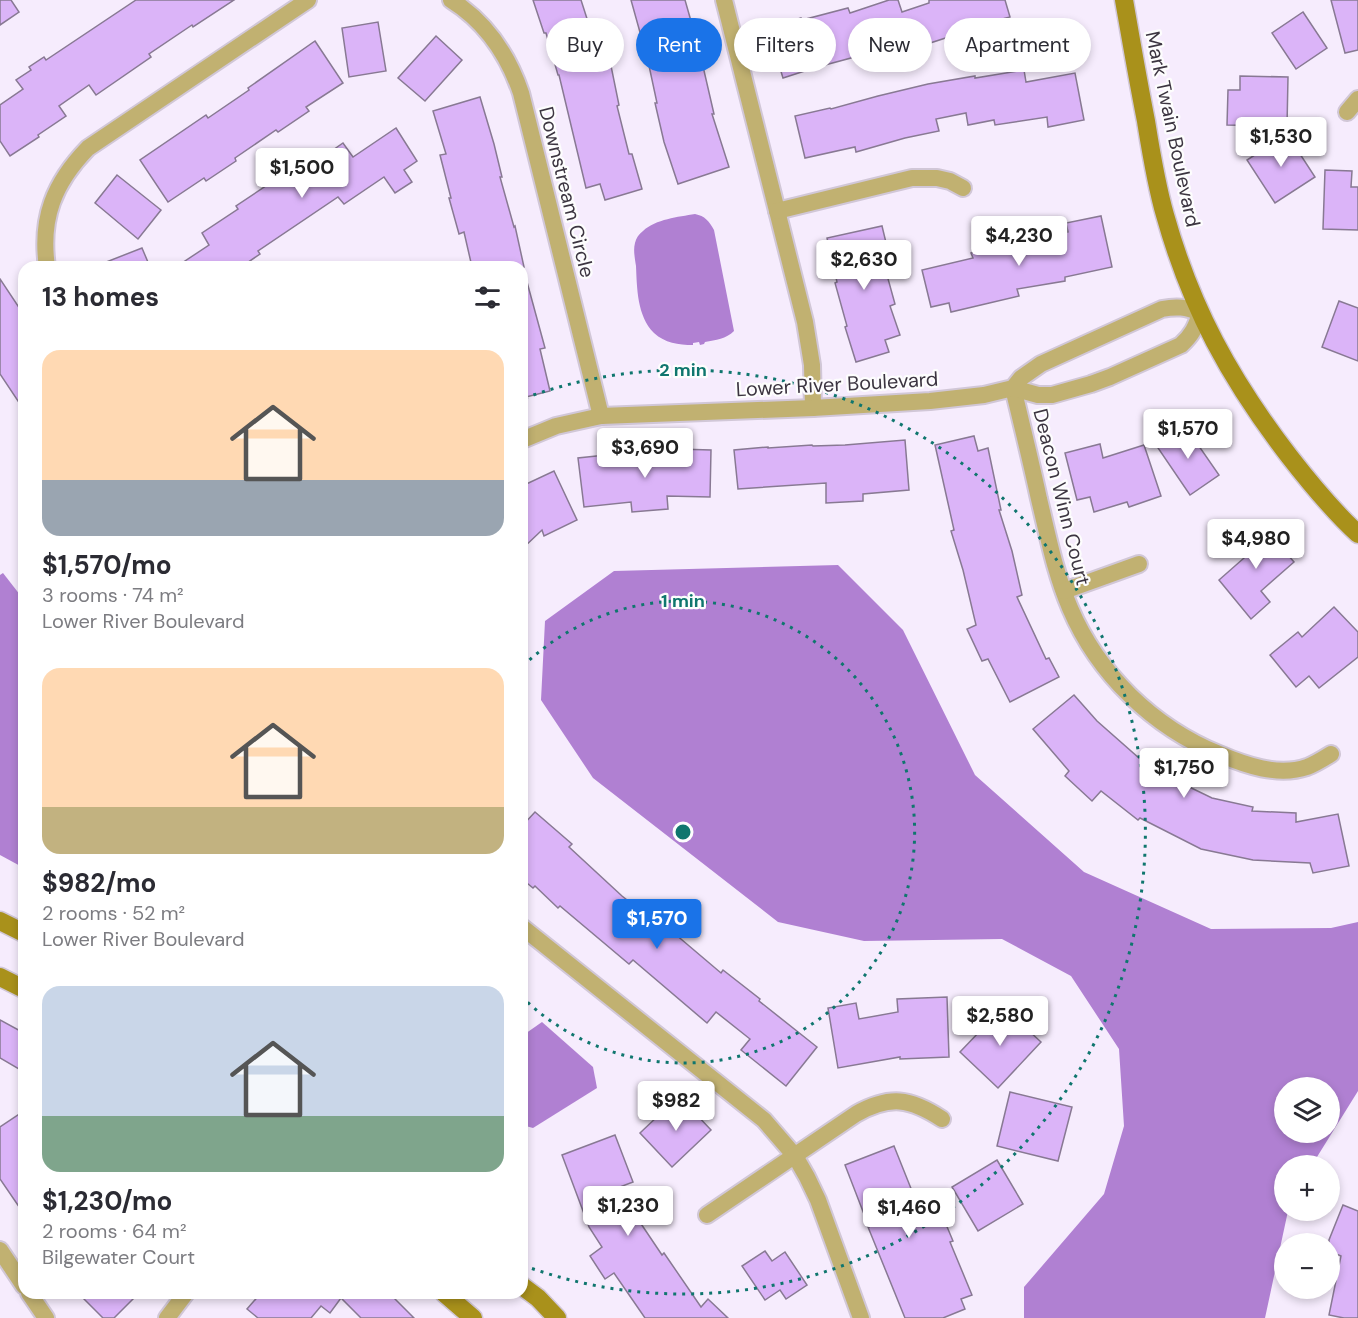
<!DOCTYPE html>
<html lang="en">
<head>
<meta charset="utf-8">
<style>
  body { margin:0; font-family:"DM Sans",sans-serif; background:#f2f2f3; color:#2b2b33; height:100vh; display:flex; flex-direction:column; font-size:22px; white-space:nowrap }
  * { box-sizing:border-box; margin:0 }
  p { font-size:20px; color:#7c7c81 }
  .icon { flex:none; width:33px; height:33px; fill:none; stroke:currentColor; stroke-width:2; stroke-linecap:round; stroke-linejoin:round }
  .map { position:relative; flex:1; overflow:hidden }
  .sheet { position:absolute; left:18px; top:261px; width:510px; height:1038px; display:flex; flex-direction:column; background:#fff; border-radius:18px; box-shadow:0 3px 9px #0003 }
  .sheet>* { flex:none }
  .top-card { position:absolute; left:546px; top:18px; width:570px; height:54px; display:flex; gap:12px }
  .buttons { position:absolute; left:1274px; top:1077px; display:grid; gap:12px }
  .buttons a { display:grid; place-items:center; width:66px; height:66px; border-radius:50%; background:#fff; box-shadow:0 3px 9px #0003; font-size:30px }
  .price { position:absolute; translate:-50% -51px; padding:0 14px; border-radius:6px; background:#fff; color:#222; font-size:20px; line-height:39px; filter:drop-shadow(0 2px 3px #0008) }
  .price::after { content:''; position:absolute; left:50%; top:36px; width:18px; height:14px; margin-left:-9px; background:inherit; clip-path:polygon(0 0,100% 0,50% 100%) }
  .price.current { background:#1a73e8; color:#fff }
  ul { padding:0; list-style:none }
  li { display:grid; align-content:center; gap:12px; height:318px; padding:0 24px }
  li span { display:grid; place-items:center; height:186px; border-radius:18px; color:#555 }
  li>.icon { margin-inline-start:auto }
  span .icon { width:108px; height:108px; fill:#fffc; stroke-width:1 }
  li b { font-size:26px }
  h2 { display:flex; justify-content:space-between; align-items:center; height:72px; padding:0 24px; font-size:26px }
  .chip { padding:0 21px; border-radius:27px; background:#fff; box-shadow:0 3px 9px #0003; font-size:21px; line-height:54px }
  .chip.current { background:#1a73e8; color:#fff }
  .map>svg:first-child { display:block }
  .water { fill:#b080d2; fill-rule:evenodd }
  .building { fill:#dbb4f8; stroke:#887993; stroke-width:1.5 }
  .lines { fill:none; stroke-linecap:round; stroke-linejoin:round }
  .street-casing { stroke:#d1c7d7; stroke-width:20 }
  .secondary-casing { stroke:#d1c7d7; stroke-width:21 }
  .street { stroke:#c1b171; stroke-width:16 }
  .secondary { stroke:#a9911b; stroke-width:18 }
  .ring { fill:none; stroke:#0f766e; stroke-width:3; stroke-dasharray:3 6 }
  .labels { text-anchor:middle; stroke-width:4.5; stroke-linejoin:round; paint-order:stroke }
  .street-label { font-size:20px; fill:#3c3541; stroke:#fdfdfd }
  .centre { fill:#0f766e; stroke:#fdfdfd; stroke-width:3 }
  .ring-label { font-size:18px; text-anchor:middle; font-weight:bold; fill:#0f766e; stroke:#fdfdfd; stroke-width:4.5; stroke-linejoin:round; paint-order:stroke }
</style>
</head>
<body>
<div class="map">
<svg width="1358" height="1318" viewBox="0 0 1358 1318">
  <rect width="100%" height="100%" fill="#f6ecfd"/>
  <!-- water -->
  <g class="water">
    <path d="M695,214C705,216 709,221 714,230L734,331C726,339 716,340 705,342L704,344L700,345L699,342L693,343V345C678,345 665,343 654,333C637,316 637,288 636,266C635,259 633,250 635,243C636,238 639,234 643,231C656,219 678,217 695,214Z"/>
    <path d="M838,565L903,630L975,775L1084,872L1211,929L1331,928L1358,922V1091L1312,1165L1284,1166V1210L1288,1211L1265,1318H1024V1287L1104,1194L1124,1126L1119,1049L1071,976L1002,939L864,941L778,922L593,778L541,700L545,621L614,571ZM1284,1088H1329V1132H1284Z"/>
    <polygon points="3,573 24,600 24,868 0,855 0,575"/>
    <polygon points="542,1022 593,1067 597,1088 533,1128 522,1125 522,1036"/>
  </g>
  <!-- building -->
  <g class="building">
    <polygon points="0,0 11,0 19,12 0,25"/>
    <polygon points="136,0 234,0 193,27 192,25 149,54 151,57 96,95 89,85 59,106 66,116 38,135 39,137 10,156 0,141 0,105 23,89 16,80 31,70 29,67 44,57 46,60"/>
    <polygon points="533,0 581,0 590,28 606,24 616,59 610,61 619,105 617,106 629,154 632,154 642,189 605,200 600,184 586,188 559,75 558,75 546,33 544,33"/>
    <polygon points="631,0 685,0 699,49 714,114 712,114 729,167 678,184 664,142 655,103 657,103 648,61"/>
    <polygon points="889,0 898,0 902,12 929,3 929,0 1005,0 1010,17 960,30 961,33 927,44 925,41 879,57 877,51 814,68 783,78 768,29 801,18 802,20 848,8 850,13"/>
    <polygon points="1331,0 1358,0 1358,50 1345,53"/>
    <polygon points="1303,12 1327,48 1296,69 1272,33"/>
    <polygon points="378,22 386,71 349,77 342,28"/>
    <polygon points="436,36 462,60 425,101 398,78"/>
    <polygon points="315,41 343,83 306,107 309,111 278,132 276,130 235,158 236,161 206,181 204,178 168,202 140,160 206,115 208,118 249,90 248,88"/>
    <polygon points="1024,70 1026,82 1075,73 1084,120 1048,127 1047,117 995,125 994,120 968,125 966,113 936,119 939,131 905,138 856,152 855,147 805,158 795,116 830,108 831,109 878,96 928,84 975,76 975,78"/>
    <polygon points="1240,76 1288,77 1287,126 1227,125 1228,90 1240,90"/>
    <polygon points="480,97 494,144 502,177 500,177 514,227 515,226 524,267 472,267 464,232 459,234 449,198 451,198 440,155 446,154 433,111"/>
    <polygon points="396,128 417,161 404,170 412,182 395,193 384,177 344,204 338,197 258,251 260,254 241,267 176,267 209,245 202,233 238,209 236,206 288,171 287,169 302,160 307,168 343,143 353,157"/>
    <polygon points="1287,134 1315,177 1275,203 1247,160"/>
    <polygon points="1325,170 1352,171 1351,187 1358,187 1358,230 1323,229"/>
    <polygon points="117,175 161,210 138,239 95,203"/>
    <polygon points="1101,216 1112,267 1065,277 1065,281 1017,289 1019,296 951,312 949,303 931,307 922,270 973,258 971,253 1022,240 1068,232 1066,223"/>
    <polygon points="882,226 889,255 882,257 895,304 890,306 900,335 885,340 889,352 856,362 845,327 847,326 835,283 837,282 827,238"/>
    <polygon points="142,248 150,267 96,267 96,266"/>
    <polygon points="0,279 24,315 24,410 0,374"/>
    <polygon points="527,282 545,348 540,349 550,391 522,398 522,283"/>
    <polygon points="1339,301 1358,308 1358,361 1322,347"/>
    <polygon points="1185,426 1219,475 1190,495 1156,445"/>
    <polygon points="974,436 978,451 988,448 1001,510 999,510 1012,551 1022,595 1017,597 1046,659 1049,658 1059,677 1010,702 988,659 982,661 967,629 976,625 963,570 951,531 954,530 935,445"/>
    <polygon points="905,440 909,490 863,494 863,501 826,503 826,483 738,489 734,450 768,447 768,448 812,445 813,446 845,445"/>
    <polygon points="1100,444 1103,458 1144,445 1161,496 1129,507 1127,502 1094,512 1090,497 1077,500 1065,453"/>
    <polygon points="677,449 711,450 710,497 667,496 668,509 632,512 631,502 584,507 578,458 615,454 615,458 677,453"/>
    <polygon points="554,471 577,520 544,536 542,530 522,549 522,486"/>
    <polygon points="1260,523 1294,562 1261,591 1270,602 1251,619 1219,580 1244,558 1233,546"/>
    <polygon points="1334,607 1358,632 1358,657 1319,688 1309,676 1296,687 1270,655 1298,632 1302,637"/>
    <polygon points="1074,695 1097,721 1139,758 1140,756 1176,783 1177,781 1212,798 1253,807 1252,811 1296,813 1296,822 1338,814 1349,866 1313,873 1310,863 1253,860 1201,849 1140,818 1138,820 1101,791 1092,801 1065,776 1069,771 1033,729"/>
    <polygon points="535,812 572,844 569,847 622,896 673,936 675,934 721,973 723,970 760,999 759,1001 817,1047 786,1086 741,1050 750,1039 716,1012 707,1023 633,960 629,964 560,906 558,908 535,886 533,888 522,879 522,826"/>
    <polygon points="947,997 949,1057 900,1059 900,1057 838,1068 828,1008 856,1003 859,1019 898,1012 897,999"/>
    <polygon points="1003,1007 1041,1042 998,1088 960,1052"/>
    <polygon points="0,1020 24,1033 24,1072 0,1058"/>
    <polygon points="1010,1092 1072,1107 1058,1161 997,1146"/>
    <polygon points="679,1096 711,1130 672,1167 640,1133"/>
    <polygon points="24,1111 24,1214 0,1179 0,1127"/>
    <polygon points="615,1135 633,1182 617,1188 662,1255 664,1253 701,1307 708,1299 728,1318 645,1318 614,1273 605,1279 590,1256 602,1247 589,1227 562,1155"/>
    <polygon points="894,1146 918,1206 922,1204 927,1216 940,1210 953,1241 950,1242 972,1295 961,1299 965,1309 943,1318 905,1318 868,1227 869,1227 845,1165"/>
    <polygon points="997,1160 1023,1204 978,1231 952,1187"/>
    <polygon points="1343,1205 1358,1211 1358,1318 1344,1318 1329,1315 1341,1256 1329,1251 1329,1240"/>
    <polygon points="765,1251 772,1261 785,1252 807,1285 786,1299 780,1290 765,1300 742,1266"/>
    <polygon points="78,1293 139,1293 114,1318 103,1318"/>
    <polygon points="261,1293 389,1293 414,1318 361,1318 341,1298 330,1313 321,1306 311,1318 258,1318 247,1309"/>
  </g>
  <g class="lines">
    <defs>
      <g id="street">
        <path d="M451,0C486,22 508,55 521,93L601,416"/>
        <polyline points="724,0 805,322 812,365 813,408"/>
        <polyline points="1347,112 1358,99"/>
        <polyline points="777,211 912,178 937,178 950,181 963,188"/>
        <path d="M47,267C40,218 54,183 88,148L308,0"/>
        <path d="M1013,388C1022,425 1031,462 1039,499C1048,536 1055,573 1070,608C1098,674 1153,727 1219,754C1245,765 1278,777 1307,767C1315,764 1323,759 1331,754"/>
        <path d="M522,440L556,426L601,416L813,408L930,401L984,395L1013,388L1038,395H1052L1091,384L1110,377L1181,345C1192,335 1196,327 1200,313C1186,307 1177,306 1162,309L1041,364L1021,378L1013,388"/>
        <polyline points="1064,591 1139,564"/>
        <polyline points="522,927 764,1120 795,1156 807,1177 818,1200 861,1318"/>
        <path d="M707,1215L856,1114C890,1095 910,1098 942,1119"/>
        <polyline points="0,1250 24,1286"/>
        <polyline points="29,1293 46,1318"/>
        <polyline points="167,1318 186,1293"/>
      </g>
      <g id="secondary">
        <path d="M1124,0C1131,40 1138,81 1146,121C1151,152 1156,184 1165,215C1191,308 1230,379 1289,456C1310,483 1333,511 1358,534"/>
        <polyline points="0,921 24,933"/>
        <polyline points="0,977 24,989"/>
        <polyline points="522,1286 538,1298 557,1318"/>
        <polyline points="444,1293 473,1318"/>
      </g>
    </defs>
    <!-- street casing -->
    <use href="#street" class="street-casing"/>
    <!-- secondary casing -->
    <use href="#secondary" class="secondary-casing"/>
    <!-- street -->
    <use href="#street" class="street"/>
    <!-- secondary -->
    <use href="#secondary" class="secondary"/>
  </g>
  <!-- distance rings -->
  <g class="ring">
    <path d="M523 666A231 231 0 1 1 523 998"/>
    <path d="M525 398A462 462 0 1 1 525 1266"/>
  </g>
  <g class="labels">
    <!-- street labels -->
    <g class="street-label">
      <text transform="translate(1173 129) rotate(78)" y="7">Mark Twain Boulevard</text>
      <text transform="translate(567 192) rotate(76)" y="7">Downstream Circle</text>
      <text transform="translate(837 384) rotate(-3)" y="7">Lower River Boulevard</text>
      <text transform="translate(1062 497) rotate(76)" y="7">Deacon Winn Court</text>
    </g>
  </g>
  <circle cx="683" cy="832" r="9" class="centre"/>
  <g class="ring-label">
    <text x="683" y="376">2 min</text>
    <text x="683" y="607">1 min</text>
  </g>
</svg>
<div class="buttons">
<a><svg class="icon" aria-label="layers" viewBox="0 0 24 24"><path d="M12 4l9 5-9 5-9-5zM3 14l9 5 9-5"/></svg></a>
<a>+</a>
<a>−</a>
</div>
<b class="price" style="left:1281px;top:168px">$1,530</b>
<b class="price" style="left:302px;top:199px">$1,500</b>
<b class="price" style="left:1019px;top:267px">$4,230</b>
<b class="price" style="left:864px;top:291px">$2,630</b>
<b class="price" style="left:1188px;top:460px">$1,570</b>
<b class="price" style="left:645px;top:479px">$3,690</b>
<b class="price" style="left:1256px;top:570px">$4,980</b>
<b class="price" style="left:1184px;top:799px">$1,750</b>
<b class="price current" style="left:657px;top:950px">$1,570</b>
<b class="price" style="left:1000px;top:1047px">$2,580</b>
<b class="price" style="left:676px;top:1132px">$982</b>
<b class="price" style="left:628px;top:1237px">$1,230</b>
<b class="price" style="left:909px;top:1239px">$1,460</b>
<div class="top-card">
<a class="chip">Buy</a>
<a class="chip current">Rent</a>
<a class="chip">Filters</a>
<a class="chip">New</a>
<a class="chip">Apartment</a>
</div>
<section class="sheet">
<h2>13 homes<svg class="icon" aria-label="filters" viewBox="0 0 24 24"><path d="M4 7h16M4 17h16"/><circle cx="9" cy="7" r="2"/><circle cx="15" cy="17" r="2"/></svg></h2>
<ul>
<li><span style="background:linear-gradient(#ffd9b3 70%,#9aa5b1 0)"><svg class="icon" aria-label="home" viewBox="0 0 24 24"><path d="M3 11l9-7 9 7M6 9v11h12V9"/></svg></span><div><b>$1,570/mo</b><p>3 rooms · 74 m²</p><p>Lower River Boulevard</p></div></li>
<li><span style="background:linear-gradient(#ffd9b3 75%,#c2b280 0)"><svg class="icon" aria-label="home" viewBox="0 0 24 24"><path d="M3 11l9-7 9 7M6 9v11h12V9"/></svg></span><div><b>$982/mo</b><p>2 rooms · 52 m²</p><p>Lower River Boulevard</p></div></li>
<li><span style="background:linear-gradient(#c9d6e8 70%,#7fa58c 0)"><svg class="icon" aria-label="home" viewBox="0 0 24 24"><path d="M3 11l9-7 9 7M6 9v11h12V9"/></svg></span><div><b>$1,230/mo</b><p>2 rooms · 64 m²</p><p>Bilgewater Court</p></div></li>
</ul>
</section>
</div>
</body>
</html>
